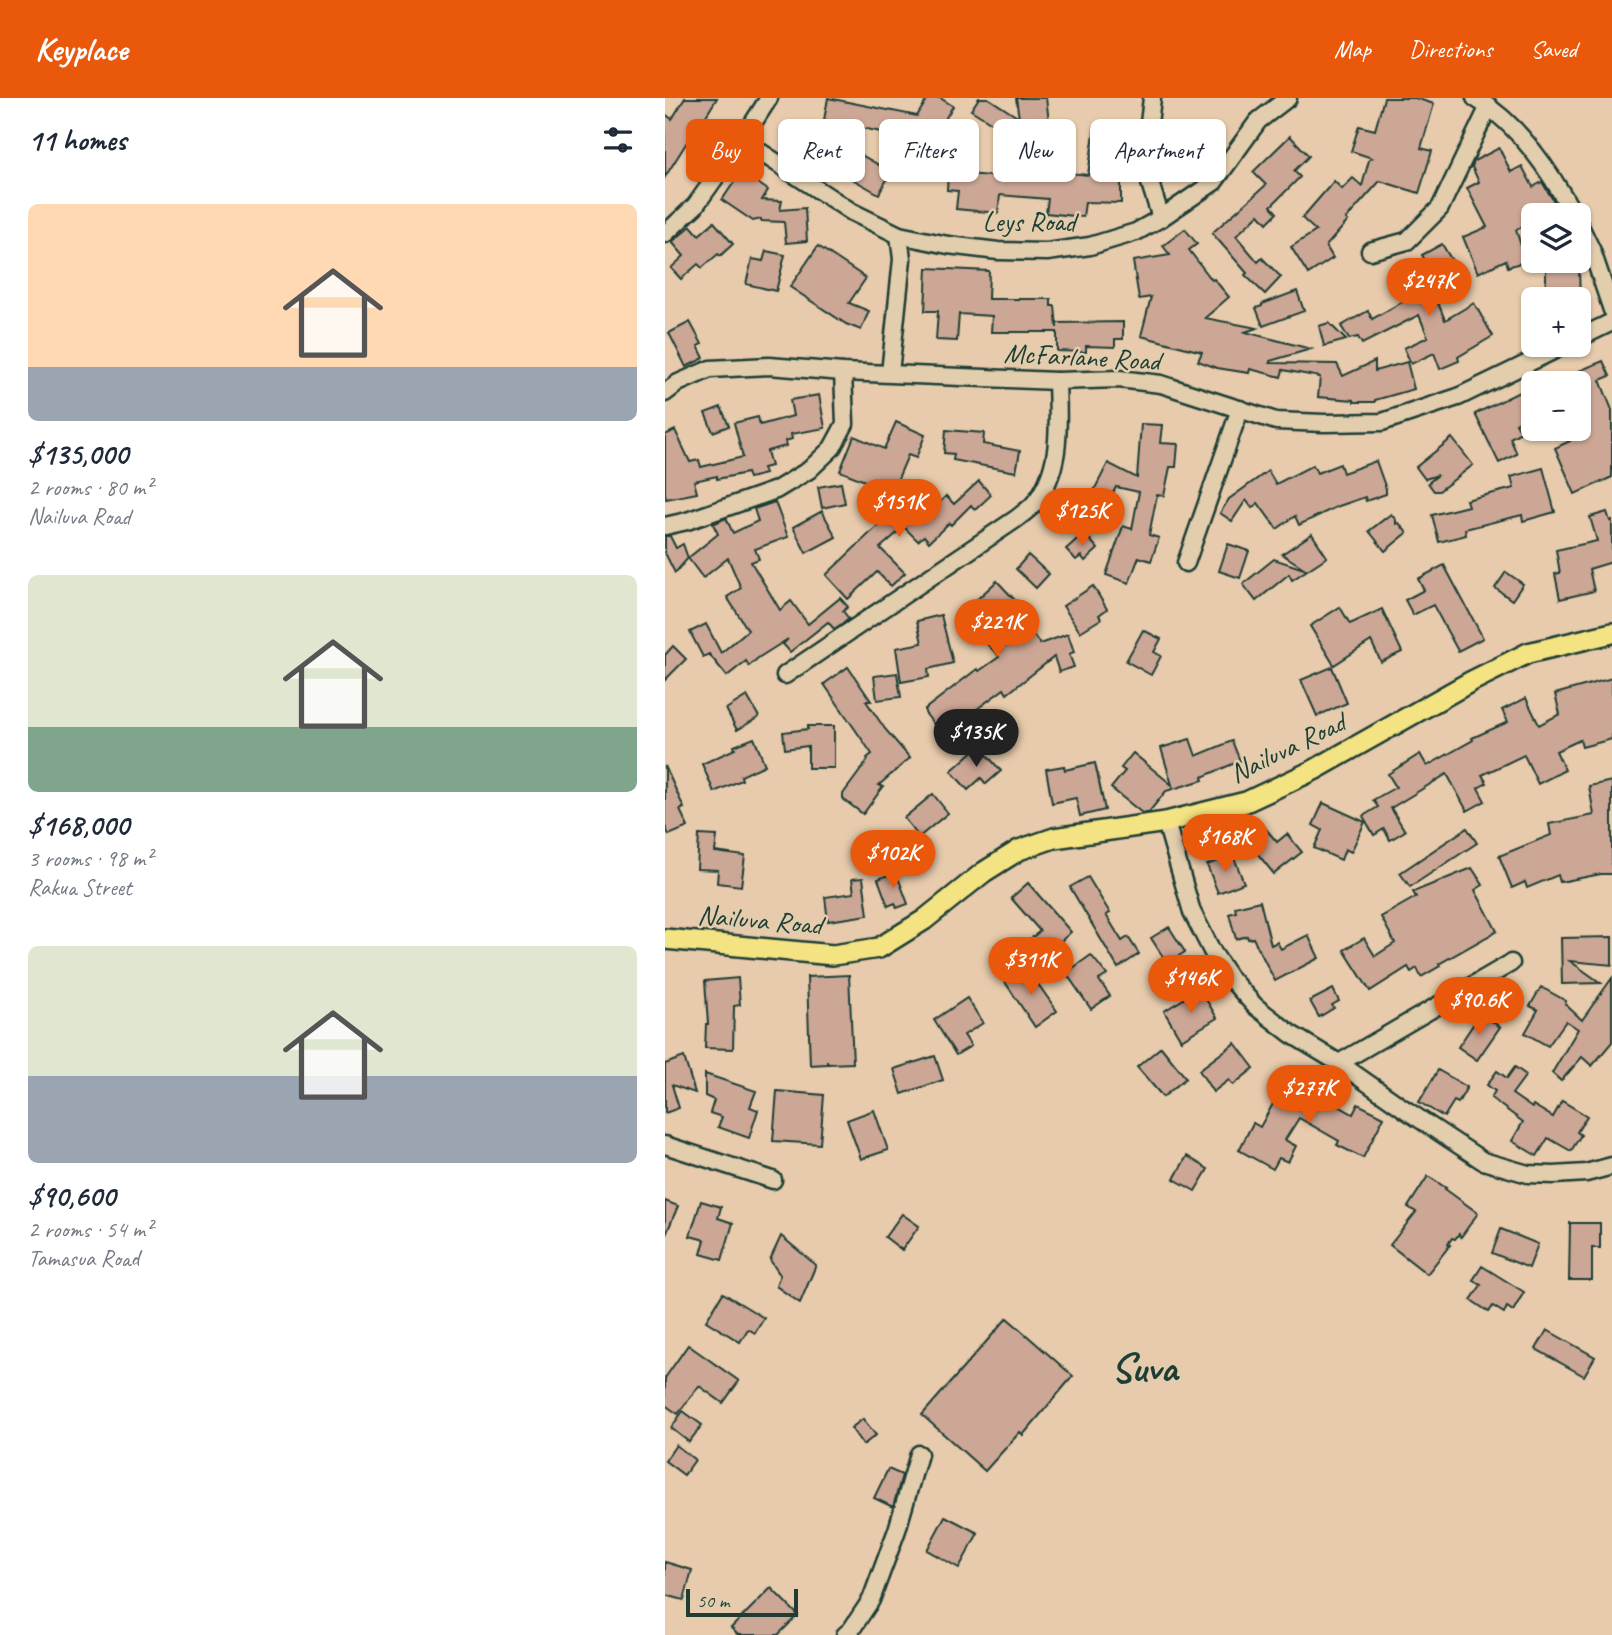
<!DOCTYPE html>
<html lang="en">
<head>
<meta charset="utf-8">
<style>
  body { margin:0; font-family:Caveat,sans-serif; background:#f6f6f7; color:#1f2937; height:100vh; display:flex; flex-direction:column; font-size:26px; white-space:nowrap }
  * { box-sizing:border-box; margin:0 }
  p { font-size:23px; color:#747a83 }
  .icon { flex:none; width:38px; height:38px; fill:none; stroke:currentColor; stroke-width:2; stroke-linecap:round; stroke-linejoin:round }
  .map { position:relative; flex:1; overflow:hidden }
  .drawer { display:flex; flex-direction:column; background:#fff; width:665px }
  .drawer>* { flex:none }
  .banner { position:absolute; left:21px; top:21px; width:665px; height:63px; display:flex; gap:14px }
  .buttons { position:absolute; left:856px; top:105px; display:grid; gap:14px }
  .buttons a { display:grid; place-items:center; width:70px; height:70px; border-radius:10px; background:#fff; box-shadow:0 2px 5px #0004; font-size:35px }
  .scale { position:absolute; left:21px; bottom:18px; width:112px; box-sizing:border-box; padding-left:7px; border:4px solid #1f3d34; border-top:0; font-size:19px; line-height:24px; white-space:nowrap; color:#1f3d34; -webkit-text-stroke:5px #e2cdac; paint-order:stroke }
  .price { position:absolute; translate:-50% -60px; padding:0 16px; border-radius:24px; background:#ea580c; color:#fff; font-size:23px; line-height:46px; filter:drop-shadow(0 2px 4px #0008) }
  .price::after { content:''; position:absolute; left:50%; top:42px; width:21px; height:16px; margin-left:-10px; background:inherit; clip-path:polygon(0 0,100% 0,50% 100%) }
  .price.current { background:#222; color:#fff }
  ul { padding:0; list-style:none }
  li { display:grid; align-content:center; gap:14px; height:371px; padding:0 28px }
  li span { display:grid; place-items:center; height:217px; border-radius:10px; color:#555 }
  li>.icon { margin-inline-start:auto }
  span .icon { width:126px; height:126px; fill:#fffc; stroke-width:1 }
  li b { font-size:30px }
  h2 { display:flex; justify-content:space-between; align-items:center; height:84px; padding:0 28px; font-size:30px }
  .chip { padding:0 24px; border-radius:10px; background:#fff; box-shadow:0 2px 5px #0004; font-size:24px; line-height:63px }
  .chip.current { background:#ea580c; color:#fff }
  header { display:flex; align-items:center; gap:42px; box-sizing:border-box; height:98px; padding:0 35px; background:#ea580c; color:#fff }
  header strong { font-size:33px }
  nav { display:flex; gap:38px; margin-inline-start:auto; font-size:24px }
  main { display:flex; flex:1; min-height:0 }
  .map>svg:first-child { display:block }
  .building { fill:#cda796; stroke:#1f3d34; stroke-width:2 }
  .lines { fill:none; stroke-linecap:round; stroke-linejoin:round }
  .minor-casing { stroke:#1f3d34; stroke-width:21 }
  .major-casing { stroke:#1f3d34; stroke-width:24 }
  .minor { stroke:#e2cdac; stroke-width:16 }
  .major { stroke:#f4e382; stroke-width:19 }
  .labels { text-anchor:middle; stroke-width:5; stroke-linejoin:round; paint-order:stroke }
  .street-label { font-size:28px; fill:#1f3d34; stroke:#e2cdac }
  .town-label { font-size:42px; font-weight:bold; fill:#1f3d34; stroke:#e2cdac }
</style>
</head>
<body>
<header>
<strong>Keyplace</strong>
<nav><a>Map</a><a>Directions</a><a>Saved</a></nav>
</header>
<main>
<section class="drawer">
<h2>11 homes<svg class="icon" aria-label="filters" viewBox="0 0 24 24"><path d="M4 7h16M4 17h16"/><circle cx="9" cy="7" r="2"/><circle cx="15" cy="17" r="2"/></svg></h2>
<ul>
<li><span style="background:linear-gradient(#ffd9b3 75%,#9aa5b1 0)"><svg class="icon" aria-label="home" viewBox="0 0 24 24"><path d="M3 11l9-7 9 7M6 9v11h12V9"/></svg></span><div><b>$135,000</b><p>2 rooms · 80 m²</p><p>Nailuva Road</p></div></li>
<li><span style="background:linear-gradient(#dfe7d0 70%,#7fa58c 0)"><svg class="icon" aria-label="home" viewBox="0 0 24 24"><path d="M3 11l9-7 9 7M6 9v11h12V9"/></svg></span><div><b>$168,000</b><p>3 rooms · 98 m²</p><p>Rakua Street</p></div></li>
<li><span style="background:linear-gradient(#dfe7d0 60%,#9aa5b1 0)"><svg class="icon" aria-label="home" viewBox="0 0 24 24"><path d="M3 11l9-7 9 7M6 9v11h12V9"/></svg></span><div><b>$90,600</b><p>2 rooms · 54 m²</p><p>Tamasua Road</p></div></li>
</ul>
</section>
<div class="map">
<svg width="947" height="1537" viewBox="0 0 947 1537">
  <rect width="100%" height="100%" fill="#e7cbac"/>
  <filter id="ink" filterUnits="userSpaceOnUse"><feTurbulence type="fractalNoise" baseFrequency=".0143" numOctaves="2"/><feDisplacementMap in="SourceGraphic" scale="14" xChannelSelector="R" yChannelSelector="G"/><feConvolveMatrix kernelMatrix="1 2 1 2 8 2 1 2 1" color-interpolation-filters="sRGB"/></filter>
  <g filter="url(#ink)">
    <!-- building -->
    <g class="building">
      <polygon points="20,0 52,0 36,26 34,25 0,79 0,16 7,21"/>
      <polygon points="163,0 252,18 263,0 275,0 288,8 255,63 233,50 240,39 159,22"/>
      <polygon points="314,0 323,0 354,20 351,0 381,0 385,31 364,34 362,20 340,24 338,28 332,24 330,27 306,12"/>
      <polygon points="719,0 750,0 769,6 756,50 767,53 754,95 715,83 681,121 683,123 661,148 668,160 643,176 626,149 651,133 637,120 669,83 677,91 688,80 697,88 704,62 707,60 686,53 694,28 710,32"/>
      <polygon points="140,25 226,74 214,96 128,48"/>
      <polygon points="430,28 453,31 452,41 461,42 456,77 456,105 420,104 418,119 381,115 383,101 335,97 333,115 291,111 293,93 282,92 283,74 365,82 366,71 423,77"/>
      <polygon points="625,38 644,58 629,73 635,79 606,108 612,115 602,125 594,116 571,138 593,164 597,160 616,179 600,196 580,177 582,175 547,135 601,87 588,74"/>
      <polygon points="834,50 846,74 857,68 868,89 877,84 893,110 879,117 868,117 868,123 851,132 861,163 843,169 841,162 813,175 798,139 822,129 802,90 814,84 807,69 809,63"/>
      <polygon points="76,74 103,92 97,102 117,103 115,112 140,110 142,143 121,145 119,124 96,123 96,121 88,123 57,102"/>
      <polygon points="49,124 68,146 55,158 53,156 37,170 33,166 16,181 6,170 19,158 7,144 26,128 34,137"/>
      <polygon points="520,131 532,146 524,152 547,182 549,181 564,199 540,220 592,230 580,234 646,251 605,263 605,265 672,266 678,278 710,263 710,273 742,264 749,291 710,302 710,304 689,304 689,302 653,299 655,279 618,272 616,279 585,271 584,275 552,270 533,263 537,254 476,238 486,199 474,201 468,163 505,157 498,148"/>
      <polygon points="777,146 799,183 771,200 780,222 809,205 828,238 793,259 794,263 775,271 769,255 746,266 739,250 763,239 754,217 697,246 693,239 684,241 676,228 703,213 707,221 751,196 750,194 773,185 757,157"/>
      <polygon points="153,148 201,180 184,205 204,213 196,232 181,226 125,189"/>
      <polygon points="101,153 120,157 111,193 81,186 87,161 98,163"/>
      <polygon points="262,170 324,173 323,201 386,201 386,208 390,208 392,230 392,225 458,224 458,241 450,241 450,249 421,248 421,254 392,253 392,234 326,234 327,218 294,216 292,243 271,242 273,213 260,213"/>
      <polygon points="881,171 914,171 915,201 881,201"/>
      <polygon points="632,193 639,213 598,228 591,210 597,208 597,206"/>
      <polygon points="25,224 37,246 33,248 39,260 21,269 4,235"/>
      <polygon points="664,225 681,242 659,248 654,228"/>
      <polygon points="938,263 945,278 935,282 947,312 947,379 910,396 890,350 905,343 898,331 914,331 914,285 909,275"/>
      <polygon points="864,289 868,297 868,314 862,316 863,319 851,325 856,334 845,340 852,356 834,365 810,316"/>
      <polygon points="154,297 160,330 126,336 127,341 120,343 121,348 102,353 106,368 98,370 100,376 84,380 82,375 52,381 52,378 29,383 32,395 1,401 0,395 0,337 10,332 25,364 34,362 36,369 78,359 69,325 93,319 95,327 128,318 125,302"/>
      <polygon points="56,309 64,328 48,334 40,315"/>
      <polygon points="231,324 260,337 251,360 243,357 229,390 207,380 205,385 175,373 189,338 219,351"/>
      <polygon points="476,326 497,327 495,345 513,346 511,369 505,369 499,398 492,397 484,437 494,440 486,463 474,459 464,485 441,477 458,428 467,431 474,394 451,389 437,417 432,417 420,410 443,365 472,380"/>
      <polygon points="281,332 319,335 318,346 355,353 351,374 288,362 289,356 279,355"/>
      <polygon points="787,340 808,367 774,393 769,393 763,385 773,377 760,381 751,369"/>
      <polygon points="711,363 721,391 721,396 701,403 700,399 671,409 634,427 630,418 612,431 593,405 587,410 581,402 567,423 555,415 564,401 603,373 611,386 648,367 652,375 675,366 678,375"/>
      <polygon points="878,370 890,414 858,423 857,417 800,431 801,437 774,444 767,417 803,408 801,402 849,390 846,379"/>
      <polygon points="314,383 326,397 310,412 306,407 286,427 284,425 264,444 259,438 253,443 239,429 215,450 240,475 226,488 212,474 183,501 161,477 245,397 263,416 281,398 289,406"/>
      <polygon points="176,385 180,405 157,410 153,389"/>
      <polygon points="110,404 123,439 90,451 94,461 86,464 115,512 126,503 143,526 175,500 183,509 178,513 184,521 169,531 163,524 125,554 118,546 123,541 93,560 84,568 81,563 62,578 44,556 38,559 25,534 41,526 56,555 83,532 62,499 76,490 63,460 38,480 23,460 10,475 0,455 0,438 5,438 11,450 18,446 23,460 53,436 48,426 61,420 68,435 93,423 89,411"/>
      <polygon points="157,413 171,439 141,455 128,429"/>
      <polygon points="942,414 945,423 947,422 947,464 924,471 929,493 895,501 890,476 895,475 891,452 932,443 925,419"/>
      <polygon points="726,416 731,422 731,426 734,425 742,435 720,453 704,433"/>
      <polygon points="419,435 433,451 420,463 416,458 411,462 401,451"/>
      <polygon points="647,436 662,459 627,482 624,476 591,503 578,486 609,461 642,472 617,456"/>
      <polygon points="563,446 584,453 575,480 554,473"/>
      <polygon points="363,457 384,476 371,490 351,471"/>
      <polygon points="779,467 818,540 793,553 768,507 748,517 740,502 759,492 753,481"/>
      <polygon points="841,474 858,486 847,502 830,490"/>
      <polygon points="332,483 360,513 354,518 375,546 403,536 409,554 404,556 409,569 394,574 389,559 342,596 339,591 308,614 298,623 301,627 291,636 288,632 279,639 260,615 260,611 312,571 314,573 334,559 332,556 337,552 330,554 295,517"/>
      <polygon points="428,488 442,511 434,517 436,521 415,534 398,508"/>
      <polygon points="675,509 685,526 717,511 737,554 716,564 706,543 669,567 645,528"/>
      <polygon points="276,517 288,565 263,571 264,579 236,584 231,550 257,545 252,523"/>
      <polygon points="478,532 496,541 489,554 496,558 486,577 461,563"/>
      <polygon points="8,548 21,561 0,582 0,557"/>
      <polygon points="183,569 206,603 201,603 220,631 245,660 214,687 218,689 198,716 178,701 178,696 203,662 202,660 207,656 159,586"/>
      <polygon points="667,569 682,605 652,618 636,582"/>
      <polygon points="232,575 236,599 212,602 209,578"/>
      <polygon points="947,580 947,641 917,649 915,642 891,653 900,672 873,686 859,657 817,677 822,685 813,690 820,703 802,713 782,676 726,710 740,733 725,742 719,731 709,737 698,718 713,709 708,702 731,689 723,676 755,656 762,668 808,642 807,640 843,624 837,612 861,600 874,627 895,616 890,596"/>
      <polygon points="82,598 94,619 72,632 61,611"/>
      <polygon points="143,628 169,628 169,670 143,670 143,648 120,651 118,634 143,631"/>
      <polygon points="89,640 100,667 76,678 77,682 49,694 37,666 70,651 69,648"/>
      <polygon points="525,641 531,658 567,643 575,663 537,679 538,682 501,693 484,714 477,715 446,690 460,673 456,670 468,655 507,687 496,650"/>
      <polygon points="314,648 336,673 321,686 316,680 303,692 286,673"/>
      <polygon points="430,665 440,712 415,718 411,700 387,705 381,671 399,668 400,672"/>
      <polygon points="0,668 19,710 15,712 23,729 4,737 0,728"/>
      <polygon points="947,683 947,776 936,776 895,784 893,777 862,790 860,784 847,790 834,758 886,737 884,726 929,717 924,688"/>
      <polygon points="268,696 283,715 254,739 239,720"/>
      <polygon points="658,705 700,724 686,754 680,751 676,762 649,750 657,732 648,727"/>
      <polygon points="600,730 612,744 622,736 637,754 609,776 583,744"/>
      <polygon points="802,730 812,745 745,789 735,775"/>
      <polygon points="34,737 52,738 50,754 80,758 76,788 52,785 53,772 32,771"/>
      <polygon points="568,757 579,785 553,795 542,767"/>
      <polygon points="807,770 818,787 810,792 832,833 774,866 775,868 756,879 752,870 746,874 743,869 705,893 679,852 699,840 710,858 730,845 716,819 751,799 748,794"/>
      <polygon points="231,774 243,806 232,810 230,805 223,808 213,781"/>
      <polygon points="423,779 445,815 441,817 457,843 463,839 474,856 453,870 405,789"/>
      <polygon points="198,780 203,817 163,823 160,799 189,795 187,781"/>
      <polygon points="363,785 406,834 377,860 363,843 375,833 346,800"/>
      <polygon points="595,803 606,847 612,844 616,851 643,837 654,860 610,883 588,840 583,841 582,838 571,841 564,816 571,814 570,809"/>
      <polygon points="504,829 520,854 502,865 486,840"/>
      <polygon points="947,839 947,867 905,863 936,885 897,886 896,840"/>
      <polygon points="426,857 442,877 434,882 445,898 426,911 401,875"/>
      <polygon points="361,869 392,913 370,929 340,884"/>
      <polygon points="184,877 188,965 163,966 162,963 162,966 145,967 142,879"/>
      <polygon points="73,880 75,907 69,908 68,951 40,950 41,926 43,926 40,883"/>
      <polygon points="947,880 947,944 927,968 917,959 896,983 887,975 913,931 901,923 883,948 860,935 873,912 865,908 876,889 901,903 900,906 917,922"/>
      <polygon points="535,891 552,920 516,942 499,913"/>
      <polygon points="668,891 674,903 667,907 669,910 654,919 645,903"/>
      <polygon points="302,900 318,925 299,937 306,948 291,957 269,922"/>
      <polygon points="816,915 835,929 812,962 793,949"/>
      <polygon points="570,945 589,970 568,987 564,982 548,994 534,972"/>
      <polygon points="496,949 521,980 498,999 472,969"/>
      <polygon points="270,958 278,982 237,996 229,971"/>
      <polygon points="19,959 30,995 7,987 14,1010 0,1015 0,966"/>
      <polygon points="850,969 861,977 847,996 867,1010 868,1007 888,1019 897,1003 922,1018 912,1034 916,1037 906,1053 883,1040 872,1058 847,1043 858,1024 826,1000 830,993 822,987 832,973 842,980"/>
      <polygon points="773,972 802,989 793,1005 789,1003 779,1019 754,1004"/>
      <polygon points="40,976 91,993 85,1009 93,1012 84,1040 53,1029 57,1019 45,1015 49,1002 40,998"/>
      <polygon points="623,979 688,1016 693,1006 719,1019 698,1060 672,1047 674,1043 634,1020 620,1042 631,1048 623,1064 614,1060 608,1071 574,1052 588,1025 595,1029"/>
      <polygon points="112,993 159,997 155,1046 108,1043"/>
      <polygon points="209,1012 223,1052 196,1061 182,1022"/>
      <polygon points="522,1058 543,1071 530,1093 509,1081"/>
      <polygon points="763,1078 781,1090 780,1091 813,1115 796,1139 794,1136 790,1141 787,1140 783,1146 785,1147 762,1176 725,1147 751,1114 743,1109"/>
      <polygon points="0,1103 13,1108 0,1139"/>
      <polygon points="36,1103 56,1109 53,1120 68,1125 57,1162 36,1156 40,1142 25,1138"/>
      <polygon points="237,1116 254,1128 237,1152 220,1139"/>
      <polygon points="905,1125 935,1125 935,1150 927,1150 927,1182 904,1182"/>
      <polygon points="836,1131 873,1146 864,1170 827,1155"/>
      <polygon points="116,1138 151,1167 135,1205 111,1188 115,1177 105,1162"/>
      <polygon points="817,1168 859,1194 848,1213 842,1209 839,1215 828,1208 824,1214 806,1202 816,1187 808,1182"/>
      <polygon points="58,1195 99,1220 90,1235 83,1231 75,1244 41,1223"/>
      <polygon points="342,1220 408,1278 358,1337 355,1334 320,1373 257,1317"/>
      <polygon points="882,1232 930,1259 919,1278 871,1251"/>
      <polygon points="23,1247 74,1283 58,1305 34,1288 13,1316 0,1307 0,1280"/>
      <polygon points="18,1313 37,1327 24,1344 6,1330"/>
      <polygon points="198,1321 211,1337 198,1347 186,1330"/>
      <polygon points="11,1347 30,1362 19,1377 0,1363"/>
      <polygon points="223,1371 237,1377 228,1409 209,1400"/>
      <polygon points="280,1418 313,1435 294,1470 262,1452"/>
      <polygon points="0,1464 27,1472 19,1502 0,1497"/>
      <polygon points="106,1490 133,1517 113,1537 73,1537 66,1530"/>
    </g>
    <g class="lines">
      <defs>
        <g id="minor">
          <polyline points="487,0 481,51 485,85 496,120"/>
          <path d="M810,0C854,26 885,73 909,117"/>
          <polyline points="77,42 187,114 234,137 283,147 333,153 382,154 425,148 471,134 496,120 549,84 593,23 623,0"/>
          <polyline points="914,126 927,153 947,212"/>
          <polyline points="0,136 30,108 77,42 104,0"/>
          <polyline points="705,153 742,143 775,110 824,8"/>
          <polyline points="914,240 947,224"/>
          <polyline points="225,275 237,161 234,137"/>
          <polyline points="0,295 13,285 45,271 104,268 178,274 392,283 454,281 496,286 611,323 659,325 717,324 793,299 900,247"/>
          <polyline points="0,428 22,423 111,392 144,372 167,350 180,326 178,274"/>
          <polyline points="521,465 575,311"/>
          <path d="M120,577L351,421C356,417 363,412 368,407C398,372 393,326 392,283"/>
          <polyline points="501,724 527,814 548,855 564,879 590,908 626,936 674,965 741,1012 818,1063 863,1076 889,1077 921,1075 947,1068"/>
          <polyline points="674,965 846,865"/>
          <polyline points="0,1047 108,1082"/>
          <polyline points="180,1537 186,1532 206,1502 232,1432 254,1356"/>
        </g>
        <polyline id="major" points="0,841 168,857 214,850 259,822 319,774 354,752 389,740 501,724 581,704 649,672 805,584 863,555 947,535"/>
      </defs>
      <!-- minor casing -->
      <use href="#minor" class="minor-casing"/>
      <!-- major casing -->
      <use href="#major" class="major-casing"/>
      <!-- minor -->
      <use href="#minor" class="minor"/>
      <!-- major -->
      <use href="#major" class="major"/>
    </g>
  </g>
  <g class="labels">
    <!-- street labels -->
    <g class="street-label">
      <text x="364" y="133">Leys Road</text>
      <text transform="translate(417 258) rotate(3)" y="10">McFarlane Road</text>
      <text transform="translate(622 649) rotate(-26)" y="10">Nailuva Road</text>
      <text transform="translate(95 821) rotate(5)" y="10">Nailuva Road</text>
    </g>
    <!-- town labels -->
    <g class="town-label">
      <text x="479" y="1283">Suva</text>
    </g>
  </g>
</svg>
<div class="buttons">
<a><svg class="icon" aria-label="layers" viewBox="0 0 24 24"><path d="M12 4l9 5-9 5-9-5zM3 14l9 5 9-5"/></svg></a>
<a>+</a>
<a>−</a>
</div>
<div class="scale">50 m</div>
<b class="price" style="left:764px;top:220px">$247K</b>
<b class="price" style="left:234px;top:441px">$151K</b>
<b class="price" style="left:417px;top:450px">$125K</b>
<b class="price" style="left:332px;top:561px">$221K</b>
<b class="price current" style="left:311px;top:671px">$135K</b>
<b class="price" style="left:560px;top:776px">$168K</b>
<b class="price" style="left:228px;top:792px">$102K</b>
<b class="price" style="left:366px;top:899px">$311K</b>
<b class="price" style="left:526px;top:917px">$146K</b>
<b class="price" style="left:814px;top:939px">$90.6K</b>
<b class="price" style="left:644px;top:1027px">$277K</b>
<div class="banner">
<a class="chip current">Buy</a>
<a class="chip">Rent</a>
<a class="chip">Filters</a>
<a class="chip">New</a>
<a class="chip">Apartment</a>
</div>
</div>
</main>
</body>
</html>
